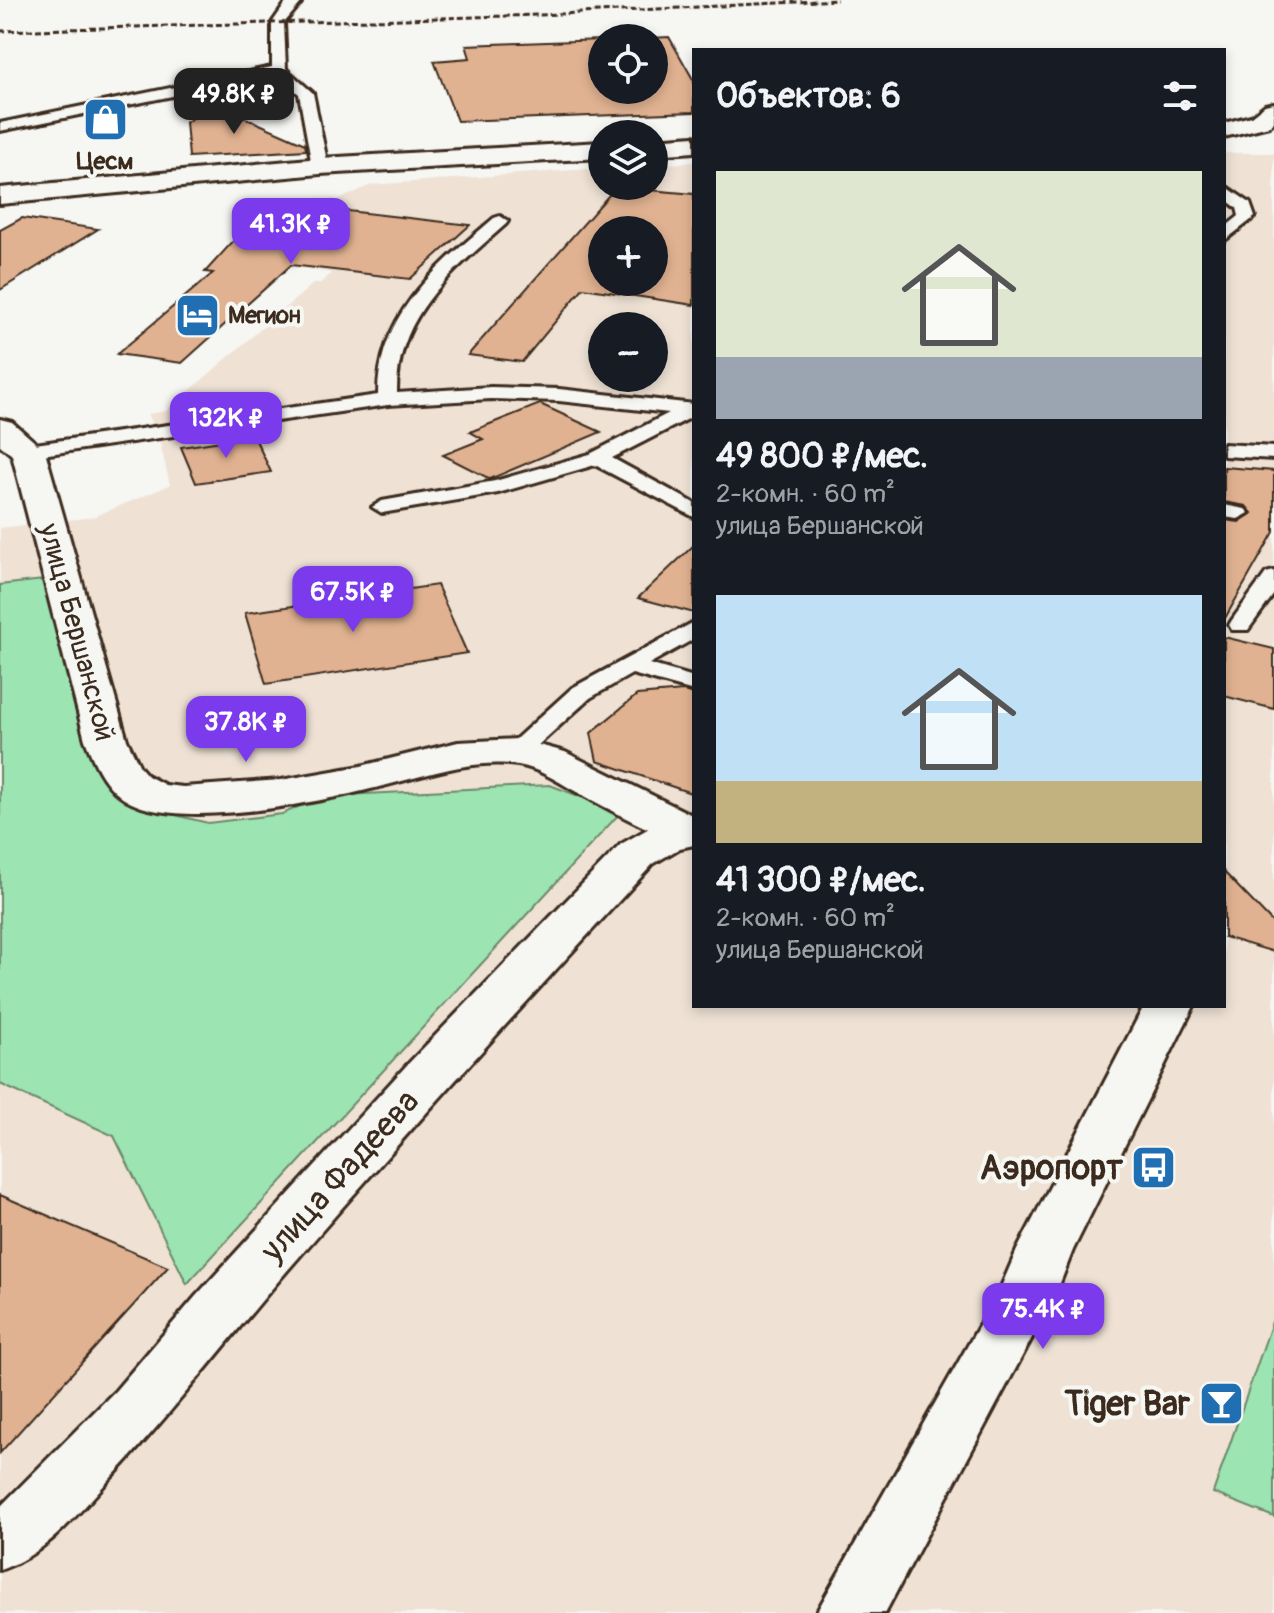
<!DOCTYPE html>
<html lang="ru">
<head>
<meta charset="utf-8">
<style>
  body { margin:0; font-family:Pangolin,sans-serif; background:#242831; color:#f1f3f6; height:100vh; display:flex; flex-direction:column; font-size:30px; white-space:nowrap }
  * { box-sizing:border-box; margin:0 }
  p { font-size:26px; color:#9ea1a6 }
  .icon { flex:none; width:44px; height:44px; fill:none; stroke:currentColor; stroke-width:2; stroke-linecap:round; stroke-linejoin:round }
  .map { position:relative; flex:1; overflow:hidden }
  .details { position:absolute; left:692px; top:48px; width:534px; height:960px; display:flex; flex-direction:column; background:#171b24; border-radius:0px; box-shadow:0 4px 12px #0003 }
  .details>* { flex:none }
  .fabs { position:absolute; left:588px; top:24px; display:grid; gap:16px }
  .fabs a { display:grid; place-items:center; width:80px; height:80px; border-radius:50%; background:#171b24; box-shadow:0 4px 12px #0003; font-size:40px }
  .price { position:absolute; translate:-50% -68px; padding:0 18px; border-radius:16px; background:#7c3aed; color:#fff; font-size:26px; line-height:52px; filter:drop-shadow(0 2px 4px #0008) }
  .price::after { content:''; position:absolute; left:50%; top:48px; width:24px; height:18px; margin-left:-12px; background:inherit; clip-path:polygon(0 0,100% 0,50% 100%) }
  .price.current { background:#222; color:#fff }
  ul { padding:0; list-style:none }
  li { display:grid; align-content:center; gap:16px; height:424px; padding:0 24px }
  li span { display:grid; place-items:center; height:248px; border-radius:0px; color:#555 }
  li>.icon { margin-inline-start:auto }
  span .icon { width:144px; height:144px; fill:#fffc; stroke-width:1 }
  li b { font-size:34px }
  h2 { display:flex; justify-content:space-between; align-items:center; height:96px; padding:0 24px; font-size:34px }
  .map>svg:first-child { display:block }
  .built { fill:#efe2d5; fill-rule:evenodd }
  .green { fill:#9ce4b2; stroke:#6c8768; stroke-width:2 }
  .building { fill:#e0b291; stroke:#3b2a1e; stroke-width:2; fill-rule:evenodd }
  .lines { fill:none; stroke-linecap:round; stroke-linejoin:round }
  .lane-casing { stroke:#3b2a1e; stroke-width:6 }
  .street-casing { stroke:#3b2a1e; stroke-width:6 }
  .secondary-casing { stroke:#3b2a1e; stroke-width:6 }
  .lane { fill:#f6f6f2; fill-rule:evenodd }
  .street { fill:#f6f6f2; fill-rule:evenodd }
  .secondary { fill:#f6f6f2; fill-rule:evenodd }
  .rail { stroke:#3b2a1e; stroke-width:3; stroke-dasharray:6 3; stroke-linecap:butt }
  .labels { text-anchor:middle; stroke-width:8; stroke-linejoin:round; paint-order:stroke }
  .far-poi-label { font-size:24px; font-weight:bold; fill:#3b2a1e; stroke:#f6f6f2 }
  .street-label { font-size:28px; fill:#3b2a1e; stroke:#f6f6f2 }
  .near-poi-label { font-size:34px; font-weight:bold; fill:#3b2a1e; stroke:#f6f6f2; text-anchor:end }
  .near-street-label { font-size:34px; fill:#3b2a1e; stroke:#f6f6f2 }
</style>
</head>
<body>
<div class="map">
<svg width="1274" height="1613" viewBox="0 0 1274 1613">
  <rect width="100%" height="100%" fill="#f6f6f2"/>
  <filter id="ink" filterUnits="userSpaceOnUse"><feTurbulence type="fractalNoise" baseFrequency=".0125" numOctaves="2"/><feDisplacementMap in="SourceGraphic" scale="16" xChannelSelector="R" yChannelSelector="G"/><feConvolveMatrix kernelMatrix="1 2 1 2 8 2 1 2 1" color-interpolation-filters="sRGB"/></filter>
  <g filter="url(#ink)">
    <!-- built -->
    <path class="built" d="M1224,153H1274V1613H0V528L93,517L170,485L160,443L148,414L166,411L313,284H319L332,273L266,262L314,198L338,200L371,185L602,168V186H654V165L694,162V1006H1224ZM602,230H654V282H602ZM602,326H654V378H602Z"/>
    <!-- green -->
    <g class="green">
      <polygon points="43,580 104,778 146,808 208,823 282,814 323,796 550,785 621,812 187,1284 114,1136 0,1084 0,585"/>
      <polygon points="1274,1316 1274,1517 1213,1493"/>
    </g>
    <!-- building -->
    <g class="building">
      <polygon points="669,37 694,81 694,112 457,121 434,61 470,58 466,45 602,40 602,90 654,90 654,38 651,38"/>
      <polygon points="216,105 305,144 306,150 189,157 186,122"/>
      <path d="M616,187L694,194V305L583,288L522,362L468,355ZM602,230H654V282H602Z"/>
      <polygon points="269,202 470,225 410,279 291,265 182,363 117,354 213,273 205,272"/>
      <polygon points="22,218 98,229 0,290 0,230"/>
      <polygon points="540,404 601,432 490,479 443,455 483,439 470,432"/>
      <polygon points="254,436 271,472 196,483 181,447"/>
      <polygon points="1224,467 1274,471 1274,532 1224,620 1224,520 1239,522 1252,513 1246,506 1224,502"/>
      <polygon points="694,545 694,613 638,598"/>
      <polygon points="437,585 467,653 266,684 245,613"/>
      <polygon points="1224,637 1274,649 1274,709 1224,696"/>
      <polygon points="683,691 694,694 694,794 597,761 591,733 637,695"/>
      <polygon points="1224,872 1274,924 1274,952 1224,937"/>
      <polygon points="0,1195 168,1267 0,1453"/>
    </g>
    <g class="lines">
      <defs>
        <g id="lane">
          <polygon points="288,0 300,0 301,3 284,23 286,69 313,93 328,166 325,169 320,171 312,166 299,94 276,75 0,131 0,123 272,67 272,23"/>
          <polygon points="1224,185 1250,203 1255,217 1224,241 1224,228 1239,216 1237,208 1224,198"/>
          <path d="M500,216L508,221L506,224C452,272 396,315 397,393L491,387L559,389L694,404V416L612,458L694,503V517L595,465L498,493L382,513L372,507L382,501L495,481L590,454L669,413L559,401L491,399L388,405L28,457L18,451L28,445L378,395C378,313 437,267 494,218Z"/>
          <polygon points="1224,444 1274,447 1274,459 1224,456"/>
          <polygon points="1224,505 1245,509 1249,513 1238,519 1224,517"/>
          <polygon points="1274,571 1274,594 1248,630 1232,630 1229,625 1232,620 1266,573"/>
          <polygon points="694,622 694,639 649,664 694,677 694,691 632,674 590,698 525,757 507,757 503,752 507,747 572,688"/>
        </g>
        <g id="street">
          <polygon points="1274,103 1274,122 1269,126 1224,137 1224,123 1251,116 1265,105"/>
          <polygon points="694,136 694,152 654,155 654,139"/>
          <polygon points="602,142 602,158 320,174 0,204 0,188 320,158"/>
          <path d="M0,419L12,422L45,451L127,740L140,767L148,776L165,785L183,787L281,780L361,766L458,742L517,739L565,752L694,816V845C652,835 612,810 573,790C556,780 537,768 518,765C470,758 422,777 375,788C319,802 167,834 120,796C102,782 93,760 85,740L12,455L0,445Z"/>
        </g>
        <g id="secondary">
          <path d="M694,819V845L680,848L653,864C529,998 406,1134 286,1272C227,1341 172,1413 110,1479C76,1515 48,1553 0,1570V1507L116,1390L196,1296L406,1066L621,844L651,827Z"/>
          <polygon points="1144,1006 1194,1006 1073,1250 1057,1291 885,1613 816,1613 1001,1287 1017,1250"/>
        </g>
      </defs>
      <!-- lane casing -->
      <use href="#lane" class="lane-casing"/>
      <!-- street casing -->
      <use href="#street" class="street-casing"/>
      <!-- secondary casing -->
      <use href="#secondary" class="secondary-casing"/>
      <!-- lane -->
      <use href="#lane" class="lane"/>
      <!-- street -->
      <use href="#street" class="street"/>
      <!-- secondary -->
      <use href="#secondary" class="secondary"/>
      <!-- rail -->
      <polyline class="rail" points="0,31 540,15 837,0"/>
    </g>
  </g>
  <!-- icons -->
  <defs>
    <symbol id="shop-square" viewBox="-11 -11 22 22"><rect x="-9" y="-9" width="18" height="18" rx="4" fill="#1f6fb2" stroke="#f6f6f2"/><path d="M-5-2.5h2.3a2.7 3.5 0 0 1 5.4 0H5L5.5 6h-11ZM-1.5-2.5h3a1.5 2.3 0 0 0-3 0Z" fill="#fff"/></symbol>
    <symbol id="hotel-square" viewBox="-11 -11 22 22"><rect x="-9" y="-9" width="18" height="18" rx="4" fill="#1f6fb2" stroke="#f6f6f2"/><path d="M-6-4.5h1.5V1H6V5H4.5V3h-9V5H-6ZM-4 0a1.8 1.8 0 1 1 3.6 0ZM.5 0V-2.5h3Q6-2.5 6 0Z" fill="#fff"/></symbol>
    <symbol id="bus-square" viewBox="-11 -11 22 22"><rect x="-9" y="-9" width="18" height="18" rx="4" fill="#1f6fb2" stroke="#f6f6f2"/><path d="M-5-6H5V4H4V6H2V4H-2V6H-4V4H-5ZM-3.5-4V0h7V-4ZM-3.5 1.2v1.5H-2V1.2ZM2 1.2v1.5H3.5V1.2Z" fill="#fff"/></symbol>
    <symbol id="bar-square" viewBox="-11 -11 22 22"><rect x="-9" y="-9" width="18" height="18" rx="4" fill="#1f6fb2" stroke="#f6f6f2"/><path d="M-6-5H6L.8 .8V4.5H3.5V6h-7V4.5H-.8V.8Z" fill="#fff"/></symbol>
  </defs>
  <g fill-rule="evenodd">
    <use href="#shop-square" x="80" y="94" width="51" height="51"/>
    <use href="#hotel-square" x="172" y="290" width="51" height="51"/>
    <use href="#bus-square" x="1128" y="1142" width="51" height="51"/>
    <use href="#bar-square" x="1196" y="1378" width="51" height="51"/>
  </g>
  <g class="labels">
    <!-- far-poi labels -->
    <g class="far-poi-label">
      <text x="105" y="169">Цесм</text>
      <text x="228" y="323" text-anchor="start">Мегион</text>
    </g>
    <!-- street labels -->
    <g class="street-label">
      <text transform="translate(78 632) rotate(75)" y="10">улица Бершанской</text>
    </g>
    <!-- near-poi labels -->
    <g class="near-poi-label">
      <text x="1123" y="1179">Аэропорт</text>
      <text x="1190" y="1415">Tiger Bar</text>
    </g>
    <!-- near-street labels -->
    <g class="near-street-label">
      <text transform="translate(339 1175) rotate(-48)" y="12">улица Фадеева</text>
    </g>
  </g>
</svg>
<div class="fabs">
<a><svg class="icon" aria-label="locate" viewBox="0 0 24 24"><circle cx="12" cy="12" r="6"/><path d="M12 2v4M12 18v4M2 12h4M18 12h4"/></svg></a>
<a><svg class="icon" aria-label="layers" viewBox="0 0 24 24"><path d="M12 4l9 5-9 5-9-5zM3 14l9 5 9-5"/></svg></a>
<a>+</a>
<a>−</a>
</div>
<b class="price current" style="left:234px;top:136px">49.8K ₽</b>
<b class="price" style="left:291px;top:266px">41.3K ₽</b>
<b class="price" style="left:226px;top:460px">132K ₽</b>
<b class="price" style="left:353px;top:634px">67.5K ₽</b>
<b class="price" style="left:246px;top:764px">37.8K ₽</b>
<b class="price" style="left:1043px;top:1351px">75.4K ₽</b>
<section class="details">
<h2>Объектов: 6<svg class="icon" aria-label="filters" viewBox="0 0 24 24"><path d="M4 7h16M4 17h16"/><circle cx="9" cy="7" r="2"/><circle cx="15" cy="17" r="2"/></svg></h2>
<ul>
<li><span style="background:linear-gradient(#dfe7d0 75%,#9aa5b1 0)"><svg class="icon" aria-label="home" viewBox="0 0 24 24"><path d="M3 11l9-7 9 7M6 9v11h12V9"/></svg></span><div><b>49 800 ₽/мес.</b><p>2-комн. · 60 m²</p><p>улица Бершанской</p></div></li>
<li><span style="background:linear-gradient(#bfe0f5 75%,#c2b280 0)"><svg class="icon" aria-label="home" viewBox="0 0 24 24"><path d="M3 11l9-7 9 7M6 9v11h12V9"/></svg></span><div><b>41 300 ₽/мес.</b><p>2-комн. · 60 m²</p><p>улица Бершанской</p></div></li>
</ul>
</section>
</div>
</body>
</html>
